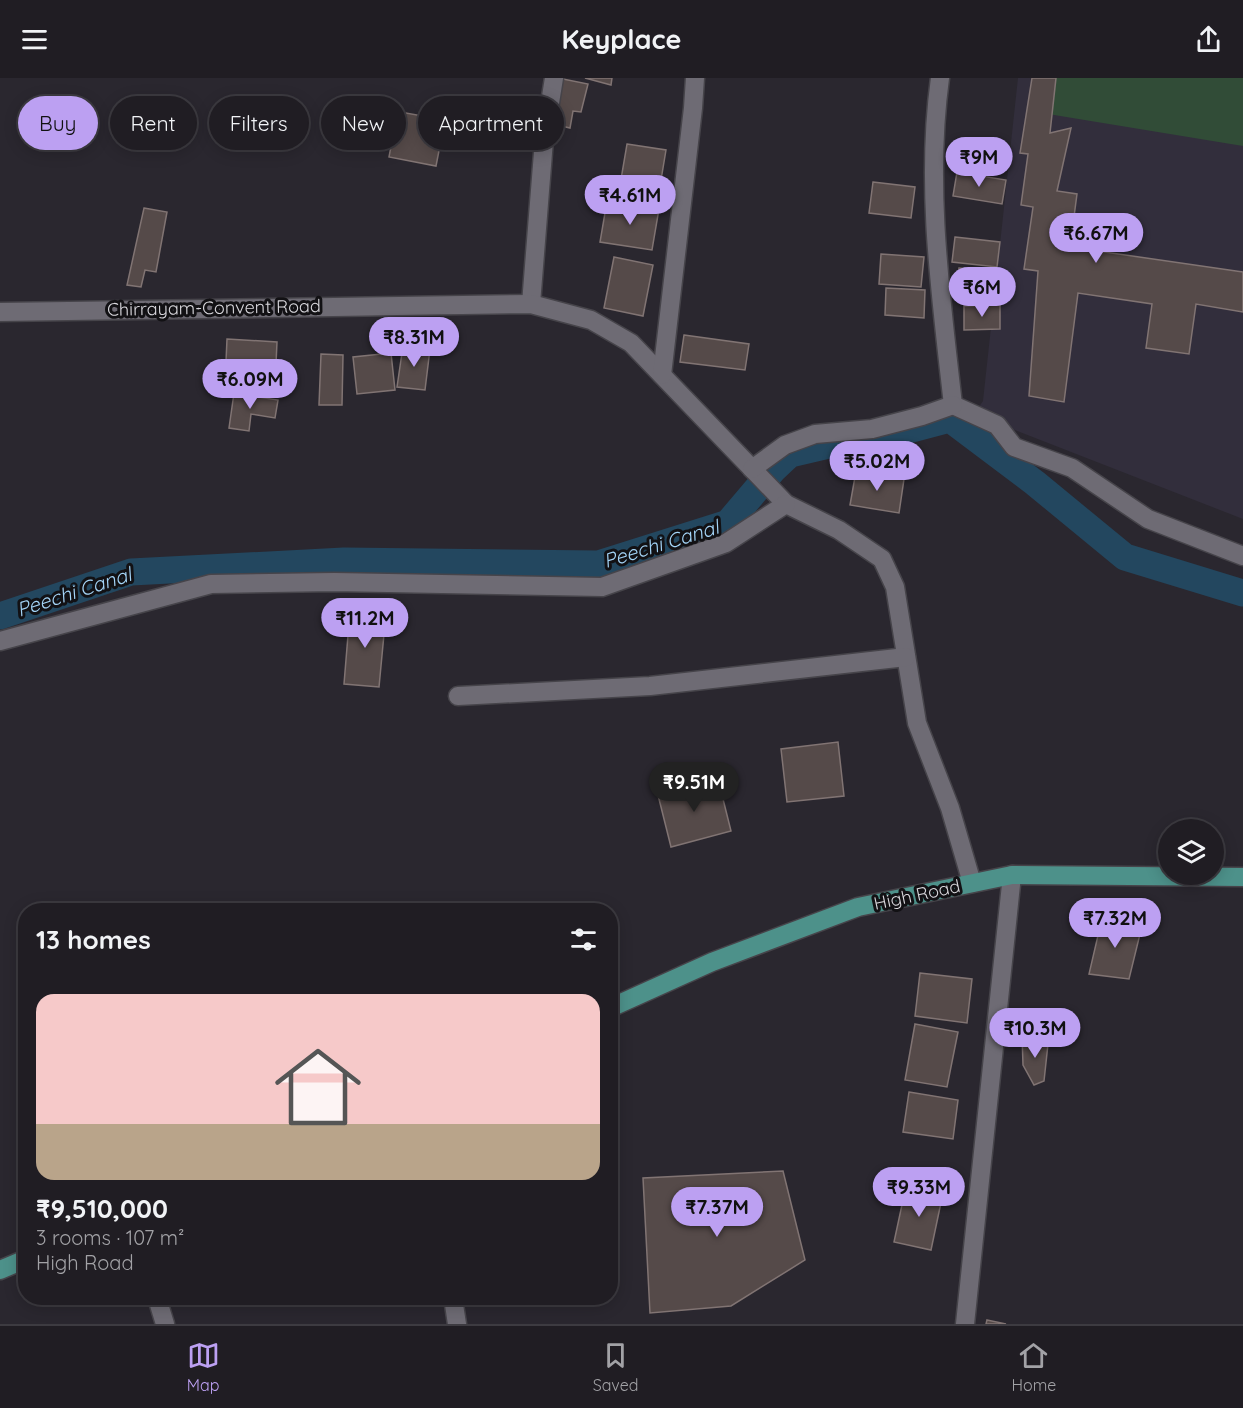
<!DOCTYPE html>
<html lang="en">
<head>
<meta charset="utf-8">
<style>
  body { margin:0; font-family:Quicksand,sans-serif; background:#2d2a30; color:#f1f3f6; height:100vh; display:flex; flex-direction:column; font-size:22px; white-space:nowrap }
  * { box-sizing:border-box; margin:0 }
  p { font-size:20px; color:#a2a2a6 }
  .icon { flex:none; width:33px; height:33px; fill:none; stroke:currentColor; stroke-width:2; stroke-linecap:round; stroke-linejoin:round }
  .map { position:relative; flex:1; overflow:hidden }
  .details { position:absolute; left:18px; top:825px; width:600px; height:402px; display:flex; flex-direction:column; background:#201d23; border-radius:24px; box-shadow:0 3px 15px #0003,0 0 0 2px #3d3b41 }
  .details>* { flex:none }
  .top-card { position:absolute; left:18px; top:18px; width:600px; height:54px; display:flex; gap:12px }
  .buttons { position:absolute; left:1158px; top:741px; display:grid; gap:12px }
  .buttons a { display:grid; place-items:center; width:66px; height:66px; border-radius:50%; background:#201d23; box-shadow:0 3px 15px #0003,0 0 0 2px #3d3b41; font-size:30px }
  .price { position:absolute; translate:-50% -51px; padding:0 14px; border-radius:21px; background:#bca0f2; color:#111; font-size:20px; line-height:39px; filter:drop-shadow(0 2px 3px #0008) }
  .price::after { content:''; position:absolute; left:50%; top:36px; width:18px; height:14px; margin-left:-9px; background:inherit; clip-path:polygon(0 0,100% 0,50% 100%) }
  .price.selected { background:#222; color:#fff }
  ul { padding:0; list-style:none }
  li { display:grid; align-content:center; gap:12px; height:318px; padding:0 18px }
  li+li { border-top:2px solid #3d3b41 }
  li span { display:grid; place-items:center; height:186px; border-radius:18px; color:#555 }
  li>.icon { margin-inline-start:auto }
  span .icon { width:108px; height:108px; fill:#fffc; stroke-width:1 }
  li b { font-size:26px }
  h2 { display:flex; justify-content:space-between; align-items:center; height:72px; padding:0 18px; font-size:26px }
  .chip { padding:0 21px; border-radius:27px; background:#201d23; box-shadow:0 3px 15px #0003,0 0 0 2px #3d3b41; font-size:21px; line-height:54px }
  .chip.selected { background:#bca0f2; color:#111 }
  header { display:flex; justify-content:space-between; align-items:center; height:78px; padding:0 18px; background:#201d23; font-size:27px; font-weight:700 }
  .menu { display:flex; justify-content:space-around; align-items:center; height:84px; border-top:2px solid #3d3b41; background:#201d23; font-size:16px; color:#a2a2a6 }
  .menu a { display:grid; justify-items:center; gap:3px }
  .menu .selected { color:#bca0f2 }
  .map>svg:first-child { display:block }
  .built { fill:#322e3c }
  .green { fill:#314c37 }
  .lines { fill:none; stroke-linecap:round; stroke-linejoin:round }
  .canal { stroke:#23475f; stroke-width:27 }
  .building { fill:#554a49; stroke:#817473; stroke-width:1.5 }
  .minor-casing { stroke:#46444a; stroke-width:21 }
  .major-casing { stroke:#46444a; stroke-width:21 }
  .minor { stroke:#6e6b74; stroke-width:18 }
  .major { stroke:#4d918a; stroke-width:18 }
  .labels { text-anchor:middle; stroke-width:6; stroke-linejoin:round; paint-order:stroke }
  .street-label { font-size:18px; fill:#d9d8dd; stroke:#121114 }
  .water-label { font-size:20px; font-style:italic; fill:#a4d5f8; stroke:#121114 }
</style>
</head>
<body>
<header><svg class="icon" aria-label="menu" viewBox="0 0 24 24"><path d="M4 6h16M4 12h16M4 18h16"/></svg>Keyplace<svg class="icon" aria-label="share" viewBox="0 0 24 24"><path d="M12 15V3M7 8l5-5 5 5M5 13v7h14v-7"/></svg></header>
<div class="map">
<svg width="1243" height="1246" viewBox="0 0 1243 1246">
  <rect width="100%" height="100%" fill="#2a272f"/>
  <!-- built -->
  <polygon class="built" points="1018,0 1243,0 1243,441 974,336 983,323"/>
  <!-- green -->
  <polygon class="green" points="1046,0 1243,0 1243,68 1042,35"/>
  <g class="lines">
    <!-- canal -->
    <polyline class="canal" points="0,538 131,494 344,483 598,486 728,445 773,392 790,376 837,365 878,360 950,341 1035,405 1125,479 1243,515"/>
  </g>
  <!-- building -->
  <g class="building">
    <polygon points="558,0 588,6 581,34 573,33 570,50 549,45"/>
    <polygon points="585,0 612,0 611,7"/>
    <polygon points="1032,0 1056,0 1050,55 1071,50 1057,113 1077,116 1070,169 1243,194 1243,234 1196,226 1189,276 1146,270 1152,226 1078,215 1064,324 1029,318 1038,193 1024,191 1033,129 1021,127 1028,76 1020,75"/>
    <polygon points="378,30 445,42 436,88 389,79 394,53 375,49"/>
    <polygon points="627,66 666,72 658,120 619,113"/>
    <polygon points="957,94 1006,102 1002,126 953,118"/>
    <polygon points="873,104 915,109 911,140 869,135"/>
    <polygon points="607,123 659,131 652,172 600,164"/>
    <polygon points="144,130 167,134 156,194 145,192 141,209 127,207"/>
    <polygon points="955,159 1000,164 997,189 952,184"/>
    <polygon points="881,176 924,179 921,209 879,206"/>
    <polygon points="614,179 653,187 643,238 604,230"/>
    <polygon points="959,190 1002,194 1000,223 956,219"/>
    <polygon points="886,210 925,212 924,240 885,237"/>
    <polygon points="1000,227 1000,251 964,252 964,228"/>
    <polygon points="684,257 749,266 745,292 680,284"/>
    <polygon points="227,261 277,264 275,308 225,306"/>
    <polygon points="403,268 430,271 425,312 397,309"/>
    <polygon points="391,275 395,312 357,316 353,279"/>
    <polygon points="321,276 343,277 342,327 319,327"/>
    <polygon points="234,315 278,322 275,340 251,336 249,353 229,350"/>
    <polygon points="856,393 904,401 899,435 850,427"/>
    <polygon points="350,533 386,535 379,609 344,606"/>
    <polygon points="838,664 844,718 787,724 781,671"/>
    <polygon points="718,701 731,753 671,769 658,717"/>
    <polygon points="1103,836 1141,852 1129,901 1089,896"/>
    <polygon points="920,895 972,901 967,945 915,938"/>
    <polygon points="915,946 958,954 947,1009 905,1002"/>
    <polygon points="1022,957 1048,966 1044,1003 1034,1007 1023,987"/>
    <polygon points="909,1014 958,1022 953,1061 903,1054"/>
    <polygon points="783,1093 805,1182 731,1228 650,1235 643,1100"/>
    <polygon points="906,1108 943,1115 931,1172 894,1164"/>
    <polygon points="987,1242 1006,1246 986,1246"/>
  </g>
  <g class="lines">
    <defs>
      <g id="minor">
        <path d="M940,0C925,108 941,219 953,327L997,347L1014,369L1072,390L1148,441L1243,478"/>
        <polyline points="531,226 544,62 554,0"/>
        <polyline points="0,234 531,226 591,242 631,265 786,426 839,452 882,481 895,509 917,645 950,730 972,805"/>
        <polyline points="662,297 693,30 695,0"/>
        <polyline points="752,391 785,367 815,356 872,351 922,338 953,327"/>
        <polyline points="0,563 211,506 334,504 602,509 726,465 786,426"/>
        <polyline points="458,618 650,608 906,579"/>
        <polyline points="157,1220 165,1246"/>
        <polyline points="453,1220 457,1246"/>
        <polyline points="965,1246 1012,797"/>
      </g>
      <g id="major">
        <polyline points="610,930 712,884 858,829 1012,797 1243,799"/>
        <polyline points="0,1192 26,1181"/>
      </g>
    </defs>
    <!-- minor casing -->
    <use href="#minor" class="minor-casing"/>
    <!-- major casing -->
    <use href="#major" class="major-casing"/>
    <!-- minor -->
    <use href="#minor" class="minor"/>
    <!-- major -->
    <use href="#major" class="major"/>
  </g>
  <g class="labels">
    <!-- street labels -->
    <g class="street-label">
      <text transform="translate(214 230) rotate(-1)" y="6">Chirrayam-Convent Road</text>
      <text transform="translate(917 817) rotate(-12)" y="6">High Road</text>
    </g>
    <!-- water labels -->
    <g class="water-label">
      <text transform="translate(661 466) rotate(-17)" y="7">Peechi Canal</text>
      <text transform="translate(74 514) rotate(-18)" y="7">Peechi Canal</text>
    </g>
  </g>
</svg>
<div class="buttons">
<a><svg class="icon" aria-label="layers" viewBox="0 0 24 24"><path d="M12 4l9 5-9 5-9-5zM3 14l9 5 9-5"/></svg></a>
</div>
<b class="price" style="left:979px;top:110px">₹9M</b>
<b class="price" style="left:630px;top:148px">₹4.61M</b>
<b class="price" style="left:1096px;top:186px">₹6.67M</b>
<b class="price" style="left:982px;top:240px">₹6M</b>
<b class="price" style="left:414px;top:290px">₹8.31M</b>
<b class="price" style="left:250px;top:332px">₹6.09M</b>
<b class="price" style="left:877px;top:414px">₹5.02M</b>
<b class="price" style="left:365px;top:571px">₹11.2M</b>
<b class="price selected" style="left:694px;top:735px">₹9.51M</b>
<b class="price" style="left:1115px;top:871px">₹7.32M</b>
<b class="price" style="left:1035px;top:981px">₹10.3M</b>
<b class="price" style="left:919px;top:1140px">₹9.33M</b>
<b class="price" style="left:717px;top:1160px">₹7.37M</b>
<div class="top-card">
<a class="chip selected">Buy</a>
<a class="chip">Rent</a>
<a class="chip">Filters</a>
<a class="chip">New</a>
<a class="chip">Apartment</a>
</div>
<section class="details">
<h2>13 homes<svg class="icon" aria-label="filters" viewBox="0 0 24 24"><path d="M4 7h16M4 17h16"/><circle cx="9" cy="7" r="2"/><circle cx="15" cy="17" r="2"/></svg></h2>
<ul>
<li><span style="background:linear-gradient(#f6c9c9 70%,#b9a48a 0)"><svg class="icon" aria-label="home" viewBox="0 0 24 24"><path d="M3 11l9-7 9 7M6 9v11h12V9"/></svg></span><div><b>₹9,510,000</b><p>3 rooms · 107 m²</p><p>High Road</p></div></li>
</ul>
</section>
</div>
<nav class="menu">
<a class="selected"><svg class="icon" aria-label="map" viewBox="0 0 24 24"><path d="M3 6l6-2 6 2 6-2v14l-6 2-6-2-6 2zM9 4v14M15 6v14"/></svg>Map</a>
<a><svg class="icon" aria-label="saved" viewBox="0 0 24 24"><path d="M7 4h10v16l-5-4-5 4z"/></svg>Saved</a>
<a><svg class="icon" aria-label="home" viewBox="0 0 24 24"><path d="M3 11l9-7 9 7M6 9v11h12V9"/></svg>Home</a>
</nav>
</body>
</html>
